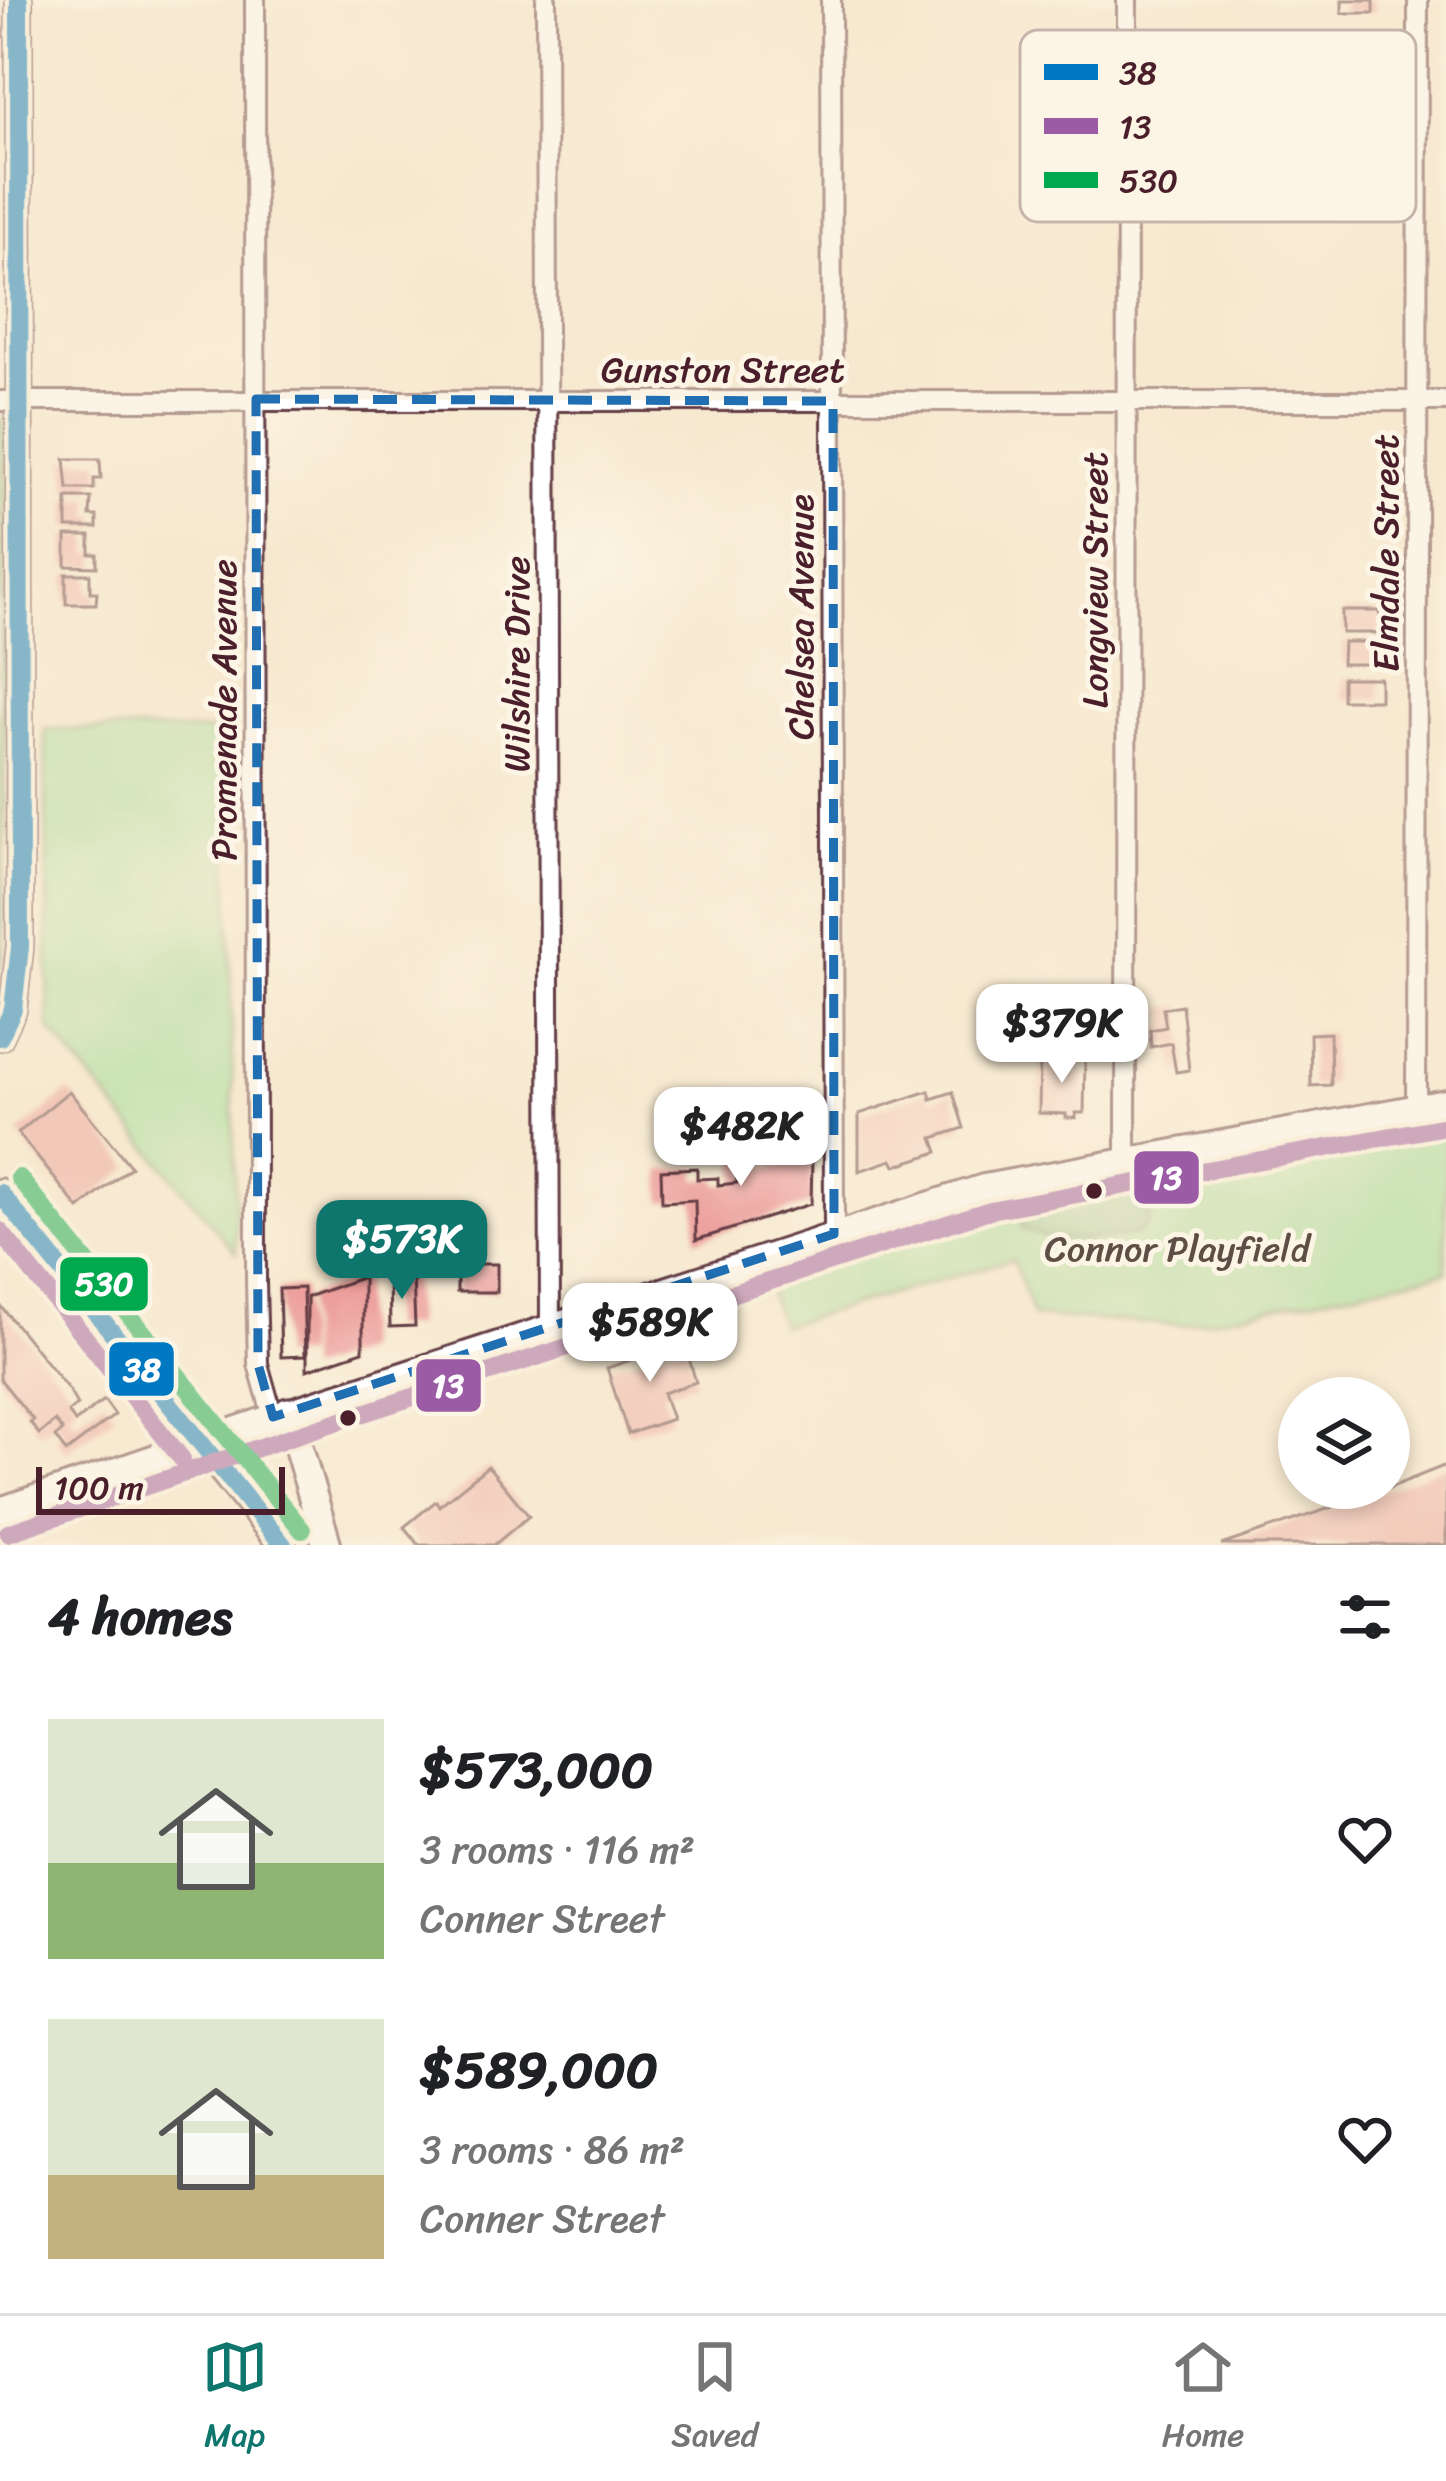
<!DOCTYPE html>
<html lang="en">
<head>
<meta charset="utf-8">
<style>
  body { margin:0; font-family:Sriracha,sans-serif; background:#f2f2f2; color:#202124; height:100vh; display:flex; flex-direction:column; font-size:45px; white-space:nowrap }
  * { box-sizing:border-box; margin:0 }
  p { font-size:39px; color:#757577 }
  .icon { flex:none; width:66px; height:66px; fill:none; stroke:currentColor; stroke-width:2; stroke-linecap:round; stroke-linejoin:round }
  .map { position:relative; height:1545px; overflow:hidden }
  .panel { display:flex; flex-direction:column; background:#fff; flex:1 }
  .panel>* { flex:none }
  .fabs { position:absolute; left:1278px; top:1377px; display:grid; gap:24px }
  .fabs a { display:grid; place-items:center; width:132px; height:132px; border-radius:50%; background:#fff; box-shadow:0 6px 18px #0003; font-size:60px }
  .scale { position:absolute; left:36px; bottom:30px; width:249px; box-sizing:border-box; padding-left:12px; border:6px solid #4a1f2b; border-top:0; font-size:33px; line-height:42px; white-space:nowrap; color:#4a1f2b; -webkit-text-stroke:9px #fcf5e5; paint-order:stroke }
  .price { position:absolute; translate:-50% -102px; padding:0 27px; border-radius:24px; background:#fff; color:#222; font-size:39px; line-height:78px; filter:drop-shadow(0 3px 6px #0008) }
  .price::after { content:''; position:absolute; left:50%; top:72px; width:36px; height:27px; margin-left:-18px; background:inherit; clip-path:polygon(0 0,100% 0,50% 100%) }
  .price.current { background:#0f766e; color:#fff }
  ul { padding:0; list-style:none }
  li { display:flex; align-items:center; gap:36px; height:300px; padding:0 48px }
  li span { display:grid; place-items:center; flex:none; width:336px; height:240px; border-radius:0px; color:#555 }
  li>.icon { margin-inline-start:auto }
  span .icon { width:144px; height:144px; fill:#fffc; stroke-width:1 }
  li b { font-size:51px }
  h2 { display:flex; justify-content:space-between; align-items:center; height:144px; padding:0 48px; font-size:51px }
  .dock { display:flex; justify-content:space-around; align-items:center; height:168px; border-top:3px solid #e0e0e0; background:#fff; font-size:33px; color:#757577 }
  .dock a { display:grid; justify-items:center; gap:6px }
  .dock .current { color:#0f766e }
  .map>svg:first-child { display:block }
  .green { fill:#98dd96; stroke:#717e60; stroke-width:3 }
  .forest { fill:#7abc7f; stroke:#626e55; stroke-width:3 }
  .building { fill:#ec9f9c }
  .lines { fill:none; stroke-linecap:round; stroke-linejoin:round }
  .street-casing { stroke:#643d44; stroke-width:24 }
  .secondary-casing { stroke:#643d44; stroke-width:30 }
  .primary-casing { stroke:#643d44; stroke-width:33 }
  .street { stroke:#fff; stroke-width:18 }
  .secondary { stroke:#fff; stroke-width:24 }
  .primary { stroke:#fff; stroke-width:27 }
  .bus-1-casing { stroke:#fcf5e5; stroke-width:27 }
  .bus-2-casing { stroke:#fcf5e5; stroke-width:27 }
  .bus-3-casing { stroke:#fcf5e5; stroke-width:27 }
  .bus-1 { stroke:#0079c2; stroke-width:18 }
  .bus-2 { stroke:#9b5ba5; stroke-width:18 }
  .bus-3 { stroke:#00a94e; stroke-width:18 }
  .marked { fill:none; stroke:#1f6fb2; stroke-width:9; stroke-dasharray:24 15; stroke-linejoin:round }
  .bus-dot { fill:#4a1f2b; stroke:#fcf5e5; stroke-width:4.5 }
  .labels { text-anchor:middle; stroke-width:10; stroke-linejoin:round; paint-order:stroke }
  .street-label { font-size:36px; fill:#4a1f2b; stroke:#fcf5e5 }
  .park-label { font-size:36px; fill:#5e4e46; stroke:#fcf5e5 }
  .key { fill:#fcf5e5; stroke:#c7b5ad; stroke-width:3 }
  .key-label { font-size:33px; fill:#4a1f2b }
  .line-badge { stroke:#fcf5e5; stroke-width:4.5 }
  .badge-label { font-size:33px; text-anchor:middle; font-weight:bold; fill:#fff }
</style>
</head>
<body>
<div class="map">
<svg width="1446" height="1545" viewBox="0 0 1446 1545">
  <rect width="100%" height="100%" fill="#fcf5e5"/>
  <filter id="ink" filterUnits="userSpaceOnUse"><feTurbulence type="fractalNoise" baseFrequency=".00833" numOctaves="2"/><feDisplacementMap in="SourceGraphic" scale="24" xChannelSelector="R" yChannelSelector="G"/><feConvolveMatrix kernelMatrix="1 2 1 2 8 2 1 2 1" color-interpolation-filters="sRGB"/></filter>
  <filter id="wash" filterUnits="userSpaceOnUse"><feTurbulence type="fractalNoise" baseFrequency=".004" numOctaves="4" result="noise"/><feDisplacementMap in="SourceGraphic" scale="48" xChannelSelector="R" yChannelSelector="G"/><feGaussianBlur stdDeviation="2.7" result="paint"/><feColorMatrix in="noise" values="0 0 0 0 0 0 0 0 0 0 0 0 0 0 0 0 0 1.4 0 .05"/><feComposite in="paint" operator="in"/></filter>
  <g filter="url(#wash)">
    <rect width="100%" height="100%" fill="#f7e9d0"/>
    <!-- green -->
    <g class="green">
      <polygon points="0,418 6,427 4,952 0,972"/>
      <polygon points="45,729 226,731 236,1253 49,1028"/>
      <polygon points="1446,1122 1446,1272 1183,1325 1033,1317 1013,1259 781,1326 763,1277 980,1210 1158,1174"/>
    </g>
    <!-- forest -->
    <path class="forest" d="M1129,1185L1140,1193L1150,1220L1141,1233C1101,1241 1061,1245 1022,1229V1212Z"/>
    <g id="blocks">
      <!-- building -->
      <g class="building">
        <rect x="1342" y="0" width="32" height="13"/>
        <polygon points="65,459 100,459 101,479 94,479 94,489 68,489"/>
        <polygon points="67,498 91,498 90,516 97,516 97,528 67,528"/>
        <polygon points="66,536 90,536 90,554 97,554 97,567 66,566"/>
        <polygon points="66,574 90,574 90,592 97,592 96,604 66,604"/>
        <rect x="1342" y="611" width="38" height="22"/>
        <polygon points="1343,642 1380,642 1381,664 1342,664"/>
        <rect x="1342" y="678" width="38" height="22"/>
        <polygon points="1182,1005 1189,1070 1176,1072 1171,1043 1151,1047 1150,1030 1166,1027 1163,1008"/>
        <polygon points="1086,1007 1086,1035 1063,1035 1063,1008"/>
        <polygon points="1330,1033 1331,1085 1311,1086 1310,1034"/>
        <polygon points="1040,1057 1085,1058 1084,1113 1076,1113 1076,1118 1066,1118 1066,1114 1039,1113"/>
        <polygon points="69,1091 131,1167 79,1209 18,1133"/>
        <polygon points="929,1091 931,1099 953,1092 964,1128 933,1138 938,1152 895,1166 892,1160 859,1171 859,1114"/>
        <polygon points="765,1133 765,1168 812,1159 811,1204 696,1240 695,1200 662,1202 661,1170 697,1168 697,1179 718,1178 718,1185 737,1183 734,1134"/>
        <rect x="457" y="1264" width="40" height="28"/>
        <polygon points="363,1277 363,1351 307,1370 307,1297"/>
        <polygon points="413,1277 415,1326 390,1327 389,1278"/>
        <polygon points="303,1288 305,1356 281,1357 279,1289"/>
        <polygon points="0,1305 69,1390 77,1405 68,1412 75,1422 104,1400 115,1415 66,1452 55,1437 63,1431 55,1421 39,1434 30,1422 33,1420 0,1379"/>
        <polygon points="684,1342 696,1382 663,1393 672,1419 628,1434 607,1368"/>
        <polygon points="1446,1465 1446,1545 1221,1545 1389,1488"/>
        <polygon points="488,1466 529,1516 494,1545 419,1545 404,1527 436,1501 439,1506"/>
      </g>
    </g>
  </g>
  <g filter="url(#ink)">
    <use href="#blocks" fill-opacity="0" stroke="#643d44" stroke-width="3"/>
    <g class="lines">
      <defs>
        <g id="street">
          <polyline points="255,0 256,1282 258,1364 273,1417"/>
          <polyline points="546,0 550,1327"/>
          <polyline points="831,0 834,1234"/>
          <polyline points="0,401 1446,401"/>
          <polyline points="1416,1107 1418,0"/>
          <polyline points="1126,1161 1127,0"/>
        </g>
        <g id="secondary">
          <polyline points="0,1037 13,1009 20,947 19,0"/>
          <polyline points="0,1510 288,1412 984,1187 1446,1102"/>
        </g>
        <g id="primary">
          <polyline points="0,1193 283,1545"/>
          <polyline points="288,1412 327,1545"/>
        </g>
      </defs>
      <!-- street casing -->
      <use href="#street" class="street-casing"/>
      <!-- secondary casing -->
      <use href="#secondary" class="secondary-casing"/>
      <!-- primary casing -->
      <use href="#primary" class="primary-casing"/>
      <!-- street -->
      <use href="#street" class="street"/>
      <!-- secondary -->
      <use href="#secondary" class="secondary"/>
      <!-- primary -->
      <use href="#primary" class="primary"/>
      <defs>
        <g id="bus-1">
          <polyline points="0,1037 13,1009 20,947 19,0"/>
          <polyline points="0,1193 283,1545"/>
        </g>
        <g id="bus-2">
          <polyline points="0,1231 182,1459"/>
          <polyline points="8,1533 296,1435 990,1210 1446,1126"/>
        </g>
        <polyline id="bus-3" points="19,1178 302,1530"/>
      </defs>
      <!-- bus-1 casing -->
      <use href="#bus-1" class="bus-1-casing"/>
      <!-- bus-2 casing -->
      <use href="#bus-2" class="bus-2-casing"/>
      <!-- bus-3 casing -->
      <use href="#bus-3" class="bus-3-casing"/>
      <!-- bus-1 -->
      <use href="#bus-1" class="bus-1"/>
      <!-- bus-2 -->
      <use href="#bus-2" class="bus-2"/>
      <!-- bus-3 -->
      <use href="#bus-3" class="bus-3"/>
    </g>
  </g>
  <!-- marked area -->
  <path d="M0 0H1446V1545H0ZM256,399L833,401L834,1234L273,1417L258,1364Z" fill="#f7e9d0" fill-opacity=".55" fill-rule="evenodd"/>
  <path class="marked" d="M256,399L833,401L834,1234L273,1417L258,1364Z"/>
  <!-- markers -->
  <g class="bus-dot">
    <circle cx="1094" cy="1191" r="10"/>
    <circle cx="348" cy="1418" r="10"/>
  </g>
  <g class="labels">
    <!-- street labels -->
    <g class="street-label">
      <text x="723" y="382">Gunston Street</text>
      <text transform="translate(1385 553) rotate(-90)" y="13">Elmdale Street</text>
      <text transform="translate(1094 580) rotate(-90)" y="13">Longview Street</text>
      <text transform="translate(800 617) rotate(-90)" y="13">Chelsea Avenue</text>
      <text transform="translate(516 664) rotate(-90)" y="13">Wilshire Drive</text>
      <text transform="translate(223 710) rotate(-90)" y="13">Promenade Avenue</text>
    </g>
    <!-- park labels -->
    <g class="park-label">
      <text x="1177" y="1261">Connor Playfield</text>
    </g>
  </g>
  <!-- legend -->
  <rect x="1020" y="30" width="396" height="192" rx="18" class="key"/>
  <rect x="1044" y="64" width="54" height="16" fill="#0079c2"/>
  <rect x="1044" y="118" width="54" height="16" fill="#9b5ba5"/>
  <rect x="1044" y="172" width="54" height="16" fill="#00a94e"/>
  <g class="key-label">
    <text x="1119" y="84">38</text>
    <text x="1119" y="138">13</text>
    <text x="1119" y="192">530</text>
  </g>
  <g class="line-badge">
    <rect x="1132" y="1149" width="69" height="57" rx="12" fill="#9b5ba5"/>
    <rect x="58" y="1255" width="92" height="58" rx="12" fill="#00a94e"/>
    <rect x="107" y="1340" width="69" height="58" rx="12" fill="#0079c2"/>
    <rect x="414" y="1357" width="69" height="57" rx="12" fill="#9b5ba5"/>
  </g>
  <g class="badge-label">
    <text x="1166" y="1189">13</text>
    <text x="104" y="1295">530</text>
    <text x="142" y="1381">38</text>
    <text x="448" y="1397">13</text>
  </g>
</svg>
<div class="fabs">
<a><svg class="icon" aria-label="layers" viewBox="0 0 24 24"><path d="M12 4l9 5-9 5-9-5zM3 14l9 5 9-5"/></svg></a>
</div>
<div class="scale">100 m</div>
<b class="price" style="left:1062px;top:1086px">$379K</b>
<b class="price" style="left:741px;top:1189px">$482K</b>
<b class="price current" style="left:402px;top:1302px">$573K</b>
<b class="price" style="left:650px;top:1385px">$589K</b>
</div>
<section class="panel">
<h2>4 homes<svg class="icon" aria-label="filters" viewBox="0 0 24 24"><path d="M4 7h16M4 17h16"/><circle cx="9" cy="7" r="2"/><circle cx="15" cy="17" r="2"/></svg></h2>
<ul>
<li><span style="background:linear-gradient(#dfe7d0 60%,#8fb573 0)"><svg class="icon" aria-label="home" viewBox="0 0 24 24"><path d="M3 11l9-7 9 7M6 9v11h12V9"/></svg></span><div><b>$573,000</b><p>3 rooms · 116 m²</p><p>Conner Street</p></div><svg class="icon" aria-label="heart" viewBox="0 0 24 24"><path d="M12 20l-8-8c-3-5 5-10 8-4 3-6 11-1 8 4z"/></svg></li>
<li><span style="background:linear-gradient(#dfe7d0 65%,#c2b280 0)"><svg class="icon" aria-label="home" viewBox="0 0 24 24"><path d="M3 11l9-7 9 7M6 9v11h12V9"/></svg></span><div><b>$589,000</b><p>3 rooms · 86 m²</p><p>Conner Street</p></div><svg class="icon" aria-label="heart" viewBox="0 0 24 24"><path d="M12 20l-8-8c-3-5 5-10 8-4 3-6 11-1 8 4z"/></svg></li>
</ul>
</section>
<nav class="dock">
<a class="current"><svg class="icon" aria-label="map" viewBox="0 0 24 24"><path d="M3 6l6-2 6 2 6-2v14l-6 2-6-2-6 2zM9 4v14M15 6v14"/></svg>Map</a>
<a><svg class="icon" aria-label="saved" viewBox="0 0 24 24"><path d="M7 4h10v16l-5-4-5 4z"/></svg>Saved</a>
<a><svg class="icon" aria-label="home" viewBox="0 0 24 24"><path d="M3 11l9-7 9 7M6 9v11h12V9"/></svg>Home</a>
</nav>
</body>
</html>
